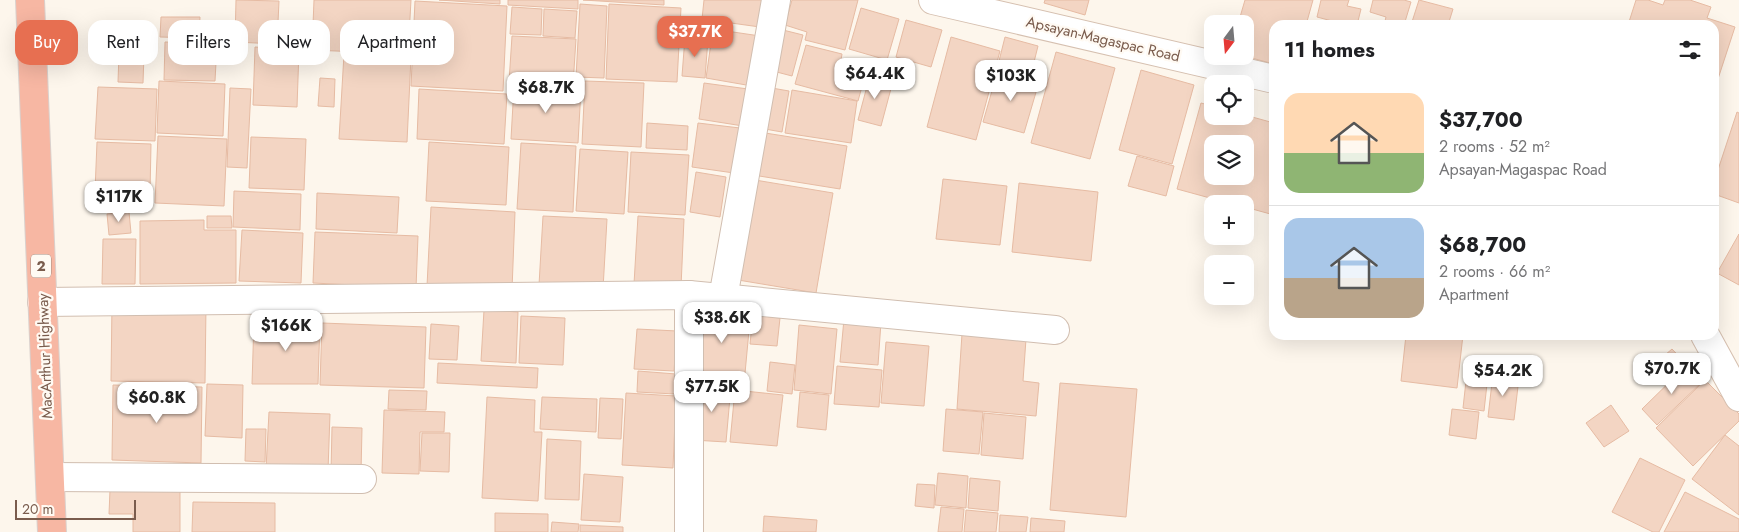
<!DOCTYPE html>
<html lang="en">
<head>
<meta charset="utf-8">
<style>
  body { margin:0; font-family:Jost,sans-serif; background:#f2f2f2; color:#202124; height:100vh; display:flex; flex-direction:column; font-size:19px; white-space:nowrap }
  * { box-sizing:border-box; margin:0 }
  p { font-size:16px; color:#757577 }
  .icon { flex:none; width:28px; height:28px; fill:none; stroke:currentColor; stroke-width:2; stroke-linecap:round; stroke-linejoin:round }
  .map { position:relative; flex:1; overflow:hidden }
  .sheet { position:absolute; left:1269px; top:20px; width:450px; height:320px; display:flex; flex-direction:column; background:#fff; border-radius:15px; box-shadow:0 5px 20px #0002 }
  .sheet>* { flex:none }
  .hud { position:absolute; left:15px; top:20px; width:475px; height:45px; display:flex; gap:10px }
  .needle { width:32px; rotate:196deg }
  .fabs { position:absolute; left:1204px; top:15px; display:grid; gap:10px }
  .fabs a { display:grid; place-items:center; width:50px; height:50px; border-radius:10px; background:#fff; box-shadow:0 5px 20px #0002; font-size:25px }
  .scale { position:absolute; left:15px; bottom:12px; width:121px; box-sizing:border-box; padding-left:5px; border:2px solid #7a5c4d; border-top:0; font-size:14px; line-height:18px; white-space:nowrap; color:#7a5c4d; -webkit-text-stroke:4px #fffaf3; paint-order:stroke }
  .price { position:absolute; translate:-50% -42px; padding:0 11px; border-radius:10px; background:#fff; color:#222; font-size:16px; line-height:32px; filter:drop-shadow(0 1px 2px #0008) }
  .price::after { content:''; position:absolute; left:50%; top:30px; width:15px; height:11px; margin-left:-8px; background:inherit; clip-path:polygon(0 0,100% 0,50% 100%) }
  .price.current { background:#e76f51; color:#fff }
  ul { padding:0; list-style:none }
  li { display:flex; align-items:center; gap:15px; height:125px; padding:0 15px }
  li+li { border-top:1px solid #e0e0e0 }
  li span { display:grid; place-items:center; flex:none; width:140px; height:100px; border-radius:15px; color:#555 }
  li>.icon { margin-inline-start:auto }
  span .icon { width:60px; height:60px; fill:#fffc; stroke-width:1 }
  li b { font-size:21px }
  h2 { display:flex; justify-content:space-between; align-items:center; height:60px; padding:0 15px; font-size:21px }
  .pill { padding:0 18px; border-radius:15px; background:#fff; box-shadow:0 5px 20px #0002; font-size:18px; line-height:45px }
  .pill.current { background:#e76f51; color:#fff }
  .map>svg:first-child { display:block }
  .building { fill:#f3d5c3; stroke:#e6bba3; fill-rule:evenodd }
  .lines { fill:none; stroke-linecap:round; stroke-linejoin:round }
  .street-casing { stroke:#d1beb0; stroke-width:30 }
  .secondary-casing { stroke:#d6c0b0; stroke-width:30 }
  .highway-casing { stroke:#dad1cd; stroke-width:30 }
  .street { stroke:#fff; stroke-width:28 }
  .secondary { stroke:#fff; stroke-width:28 }
  .highway { stroke:#f7b7a3; stroke-width:28 }
  .labels { text-anchor:middle; stroke-width:4.5; stroke-linejoin:round; paint-order:stroke }
  .shield { fill:#fffaf3; stroke:#a28b7f; stroke-width:1 }
  .shield-label { font-size:14px; font-weight:bold; fill:#7a5c4d }
  .street-label { font-size:15px; fill:#7a5c4d; stroke:#fffaf3 }
</style>
</head>
<body>
<div class="map">
<svg width="1739" height="532" viewBox="0 0 1739 532">
  <rect width="100%" height="100%" fill="#fdf6ec"/>
  <!-- building -->
  <g class="building">
    <polygon points="236,0 279,1 277,44 235,42"/>
    <polygon points="314,0 411,0 408,54 312,50"/>
    <polygon points="439,0 500,0 500,4"/>
    <polygon points="508,0 578,0 578,9 508,5"/>
    <polygon points="583,0 664,0 664,5"/>
    <polygon points="704,0 764,0 760,27 702,19"/>
    <polygon points="792,0 858,0 845,50 805,40 807,32 785,25"/>
    <polygon points="1045,0 1089,0 1085,15 1044,3"/>
    <polygon points="1245,0 1313,0 1306,25 1274,25 1274,64 1244,56 1245,24 1238,24"/>
    <polygon points="1321,0 1349,0 1347,6 1361,9 1357,25 1347,25 1317,17"/>
    <polygon points="1373,0 1404,0 1411,2 1404,25 1384,25 1386,17 1370,12"/>
    <polygon points="1419,0 1453,9 1448,25 1411,25"/>
    <polygon points="1636,0 1648,0 1663,5 1665,0 1690,0 1711,7 1707,18 1735,27 1714,91 1714,25 1628,25"/>
    <polygon points="415,1 507,6 503,91 411,86"/>
    <polygon points="580,4 607,6 604,78 576,77"/>
    <polygon points="609,4 681,8 677,82 606,79"/>
    <polygon points="512,7 542,9 541,35 510,34"/>
    <polygon points="861,8 899,19 887,60 849,49"/>
    <polygon points="544,9 577,11 575,38 543,36"/>
    <polygon points="161,17 200,17 199,38 160,37"/>
    <polygon points="906,20 942,30 931,67 896,57"/>
    <polygon points="713,29 760,36 752,86 706,78"/>
    <polygon points="779,29 803,35 792,76 769,70"/>
    <polygon points="512,36 576,39 573,85 509,82"/>
    <polygon points="685,37 708,39 705,78 682,76"/>
    <polygon points="951,37 1000,51 976,140 927,127"/>
    <polygon points="1005,37 1038,46 1031,74 998,65"/>
    <polygon points="165,42 217,44 215,81 164,80"/>
    <polygon points="806,45 842,54 840,66 866,72 858,101 795,84"/>
    <polygon points="255,47 299,50 297,107 253,105"/>
    <polygon points="1056,52 1115,68 1090,159 1031,143"/>
    <polygon points="119,53 144,54 143,83 118,82"/>
    <polygon points="344,54 411,57 407,142 339,139"/>
    <polygon points="998,70 1039,82 1024,133 983,122"/>
    <polygon points="1141,70 1194,85 1172,164 1119,150"/>
    <polygon points="870,75 893,81 881,126 858,120"/>
    <polygon points="320,78 335,79 334,107 318,106"/>
    <polygon points="159,81 225,84 223,136 157,133"/>
    <polygon points="585,81 644,83 641,147 582,144"/>
    <polygon points="704,83 748,89 743,126 699,119"/>
    <polygon points="514,86 581,89 578,143 511,139"/>
    <polygon points="98,87 157,89 155,141 95,139"/>
    <polygon points="766,87 789,91 782,132 759,128"/>
    <polygon points="230,88 251,89 247,168 227,167"/>
    <polygon points="419,89 507,94 504,144 417,139"/>
    <polygon points="792,90 857,101 851,143 785,133"/>
    <path d="M1201,103L1212,106V116H1245V115L1274,123V215L1245,207V204H1232L1177,189ZM1212,144H1245V176H1212Z"/>
    <polygon points="1737,112 1739,113 1739,203 1714,194 1714,182"/>
    <polygon points="647,123 688,126 687,150 646,148"/>
    <polygon points="698,123 740,128 734,173 692,167"/>
    <polygon points="759,132 847,146 840,189 753,175"/>
    <polygon points="158,136 227,139 224,206 155,203"/>
    <polygon points="251,137 306,139 304,190 249,188"/>
    <polygon points="97,142 151,144 150,193 95,191"/>
    <polygon points="429,142 509,147 506,205 426,201"/>
    <polygon points="521,143 576,146 573,212 517,209"/>
    <polygon points="580,149 628,152 624,214 576,211"/>
    <polygon points="631,152 689,155 685,215 628,212"/>
    <polygon points="1137,156 1174,166 1166,196 1128,186"/>
    <polygon points="696,172 726,177 720,217 690,212"/>
    <polygon points="749,179 833,193 816,293 732,279"/>
    <polygon points="943,179 1007,186 1000,245 936,239"/>
    <polygon points="1019,183 1098,192 1091,261 1012,252"/>
    <polygon points="234,191 301,194 300,230 233,227"/>
    <polygon points="317,193 399,197 397,233 316,229"/>
    <polygon points="431,207 515,212 512,290 427,286"/>
    <polygon points="129,212 131,233 109,235 107,214"/>
    <polygon points="207,216 231,216 232,228 207,228"/>
    <polygon points="543,216 607,219 603,289 539,285"/>
    <polygon points="638,216 684,219 681,287 634,284"/>
    <polygon points="204,220 204,230 236,230 236,283 140,284 140,221"/>
    <polygon points="242,230 303,233 301,283 239,281"/>
    <polygon points="315,232 418,236 416,288 313,283"/>
    <polygon points="1739,234 1739,285 1717,273"/>
    <polygon points="103,239 136,239 135,284 102,284"/>
    <polygon points="112,303 206,305 205,383 111,381"/>
    <polygon points="701,304 751,309 744,384 694,380"/>
    <polygon points="484,310 518,312 516,363 481,361"/>
    <polygon points="753,315 780,318 777,346 750,344"/>
    <polygon points="521,316 565,318 563,365 519,363"/>
    <polygon points="844,319 881,322 878,365 840,362"/>
    <polygon points="254,320 320,322 318,384 252,384"/>
    <polygon points="322,323 426,327 424,388 320,385"/>
    <polygon points="431,324 459,326 457,360 429,359"/>
    <polygon points="799,325 837,329 831,394 794,390"/>
    <polygon points="637,329 677,331 674,371 634,369"/>
    <polygon points="962,334 1026,339 1023,381 1039,383 1036,416 957,409"/>
    <polygon points="1406,335 1463,335 1457,388 1401,381"/>
    <polygon points="886,342 929,346 924,406 881,403"/>
    <polygon points="1672,349 1687,365 1665,385 1650,368"/>
    <polygon points="770,362 795,365 792,394 767,391"/>
    <polygon points="438,363 538,368 537,388 437,383"/>
    <polygon points="837,366 882,370 879,407 834,404"/>
    <polygon points="1686,366 1702,382 1657,425 1642,409"/>
    <polygon points="638,371 676,374 675,394 637,392"/>
    <polygon points="1467,372 1488,375 1484,411 1463,408"/>
    <polygon points="1493,374 1519,378 1514,420 1488,417"/>
    <polygon points="1705,380 1739,414 1739,421 1693,466 1656,428"/>
    <polygon points="699,383 731,386 726,442 693,440"/>
    <polygon points="1060,383 1137,389 1126,517 1050,510"/>
    <polygon points="207,384 243,385 242,438 205,436"/>
    <polygon points="113,385 202,387 201,463 112,460"/>
    <polygon points="389,390 427,391 426,410 388,409"/>
    <polygon points="735,390 783,395 777,446 730,442"/>
    <polygon points="800,392 829,395 826,430 797,427"/>
    <polygon points="626,393 676,396 673,468 622,465"/>
    <polygon points="487,397 535,400 534,432 542,432 538,501 482,498"/>
    <polygon points="542,397 597,399 596,432 540,429"/>
    <polygon points="600,398 623,399 621,439 598,438"/>
    <polygon points="1611,405 1629,431 1604,447 1586,423"/>
    <polygon points="946,409 983,412 979,454 943,451"/>
    <polygon points="1452,409 1479,412 1476,439 1449,435"/>
    <polygon points="384,410 445,412 444,432 420,432 419,474 382,473"/>
    <polygon points="269,412 330,414 328,471 266,469"/>
    <polygon points="984,413 1026,417 1023,459 981,455"/>
    <polygon points="332,427 362,428 361,473 331,472"/>
    <polygon points="246,429 266,429 265,462 245,461"/>
    <polygon points="422,433 450,433 449,472 420,471"/>
    <polygon points="1725,435 1739,446 1739,515 1692,479"/>
    <polygon points="547,439 581,441 579,500 545,499"/>
    <polygon points="1640,458 1685,480 1659,532 1653,532 1612,512"/>
    <polygon points="938,473 968,476 966,508 935,505"/>
    <polygon points="584,474 623,477 620,522 581,520"/>
    <polygon points="970,478 1000,481 998,511 968,508"/>
    <polygon points="917,484 935,485 934,508 915,506"/>
    <polygon points="110,490 180,491 180,532 133,532 133,514 109,514"/>
    <polygon points="1685,492 1739,519 1739,532 1664,532"/>
    <polygon points="193,502 275,503 275,532 192,532"/>
    <polygon points="941,507 964,509 962,532 938,532"/>
    <polygon points="966,510 998,513 996,532 964,532"/>
    <polygon points="495,513 548,514 548,532 495,532"/>
    <polygon points="1000,515 1028,517 1026,532 999,532"/>
    <polygon points="764,516 817,520 816,532 763,532"/>
    <polygon points="1031,518 1065,521 1064,532 1030,532"/>
    <polygon points="552,522 579,524 578,532 551,532"/>
    <polygon points="580,525 623,527 623,532 580,532"/>
  </g>
  <g class="lines">
    <defs>
      <g id="street">
        <polyline points="723,298 776,0"/>
        <polyline points="42,302 689,295 1055,330"/>
        <polyline points="50,477 362,479"/>
        <polyline points="689,532 689,295"/>
      </g>
      <g id="secondary">
        <polyline points="933,0 1274,79"/>
        <polyline points="1705,335 1739,397"/>
      </g>
      <polyline id="highway" points="30,0 52,532"/>
    </defs>
    <!-- street casing -->
    <use href="#street" class="street-casing"/>
    <!-- secondary casing -->
    <use href="#secondary" class="secondary-casing"/>
    <!-- highway casing -->
    <use href="#highway" class="highway-casing"/>
    <!-- street -->
    <use href="#street" class="street"/>
    <!-- secondary -->
    <use href="#secondary" class="secondary"/>
    <!-- highway -->
    <use href="#highway" class="highway"/>
  </g>
  <g class="labels">
    <!-- shield labels -->
    <rect class="shield" x="31" y="254.5" width="20" height="23" rx="4"/>
    <g class="shield-label">
      <text x="41" y="271">2</text>
    </g>
    <!-- street labels -->
    <g class="street-label">
      <text transform="translate(1103 39) rotate(13)" y="5">Apsayan-Magaspac Road</text>
      <text transform="translate(45 356) rotate(-92)" y="5">MacArthur Highway</text>
    </g>
  </g>
</svg>
<div class="fabs">
<a><svg class="needle" viewBox="-14 -14 28 28"><path d="M0-13l5 13h-10z" fill="#e53935"/><path d="M0 13l5-13h-10z" fill="#757577"/></svg></a>
<a><svg class="icon" aria-label="locate" viewBox="0 0 24 24"><circle cx="12" cy="12" r="6"/><path d="M12 2v4M12 18v4M2 12h4M18 12h4"/></svg></a>
<a><svg class="icon" aria-label="layers" viewBox="0 0 24 24"><path d="M12 4l9 5-9 5-9-5zM3 14l9 5 9-5"/></svg></a>
<a>+</a>
<a>−</a>
</div>
<div class="scale">20 m</div>
<b class="price current" style="left:695px;top:58px">$37.7K</b>
<b class="price" style="left:875px;top:100px">$64.4K</b>
<b class="price" style="left:1011px;top:102px">$103K</b>
<b class="price" style="left:546px;top:114px">$68.7K</b>
<b class="price" style="left:119px;top:223px">$117K</b>
<b class="price" style="left:722px;top:344px">$38.6K</b>
<b class="price" style="left:286px;top:352px">$166K</b>
<b class="price" style="left:1672px;top:395px">$70.7K</b>
<b class="price" style="left:1503px;top:397px">$54.2K</b>
<b class="price" style="left:712px;top:413px">$77.5K</b>
<b class="price" style="left:157px;top:424px">$60.8K</b>
<div class="hud">
<a class="pill current">Buy</a>
<a class="pill">Rent</a>
<a class="pill">Filters</a>
<a class="pill">New</a>
<a class="pill">Apartment</a>
</div>
<section class="sheet">
<h2>11 homes<svg class="icon" aria-label="filters" viewBox="0 0 24 24"><path d="M4 7h16M4 17h16"/><circle cx="9" cy="7" r="2"/><circle cx="15" cy="17" r="2"/></svg></h2>
<ul>
<li><span style="background:linear-gradient(#ffd9b3 60%,#8fb573 0)"><svg class="icon" aria-label="home" viewBox="0 0 24 24"><path d="M3 11l9-7 9 7M6 9v11h12V9"/></svg></span><div><b>$37,700</b><p>2 rooms · 52 m²</p><p>Apsayan-Magaspac Road</p></div></li>
<li><span style="background:linear-gradient(#a9c7e8 60%,#b9a48a 0)"><svg class="icon" aria-label="home" viewBox="0 0 24 24"><path d="M3 11l9-7 9 7M6 9v11h12V9"/></svg></span><div><b>$68,700</b><p>2 rooms · 66 m²</p><p>Apartment</p></div></li>
</ul>
</section>
</div>
</body>
</html>
